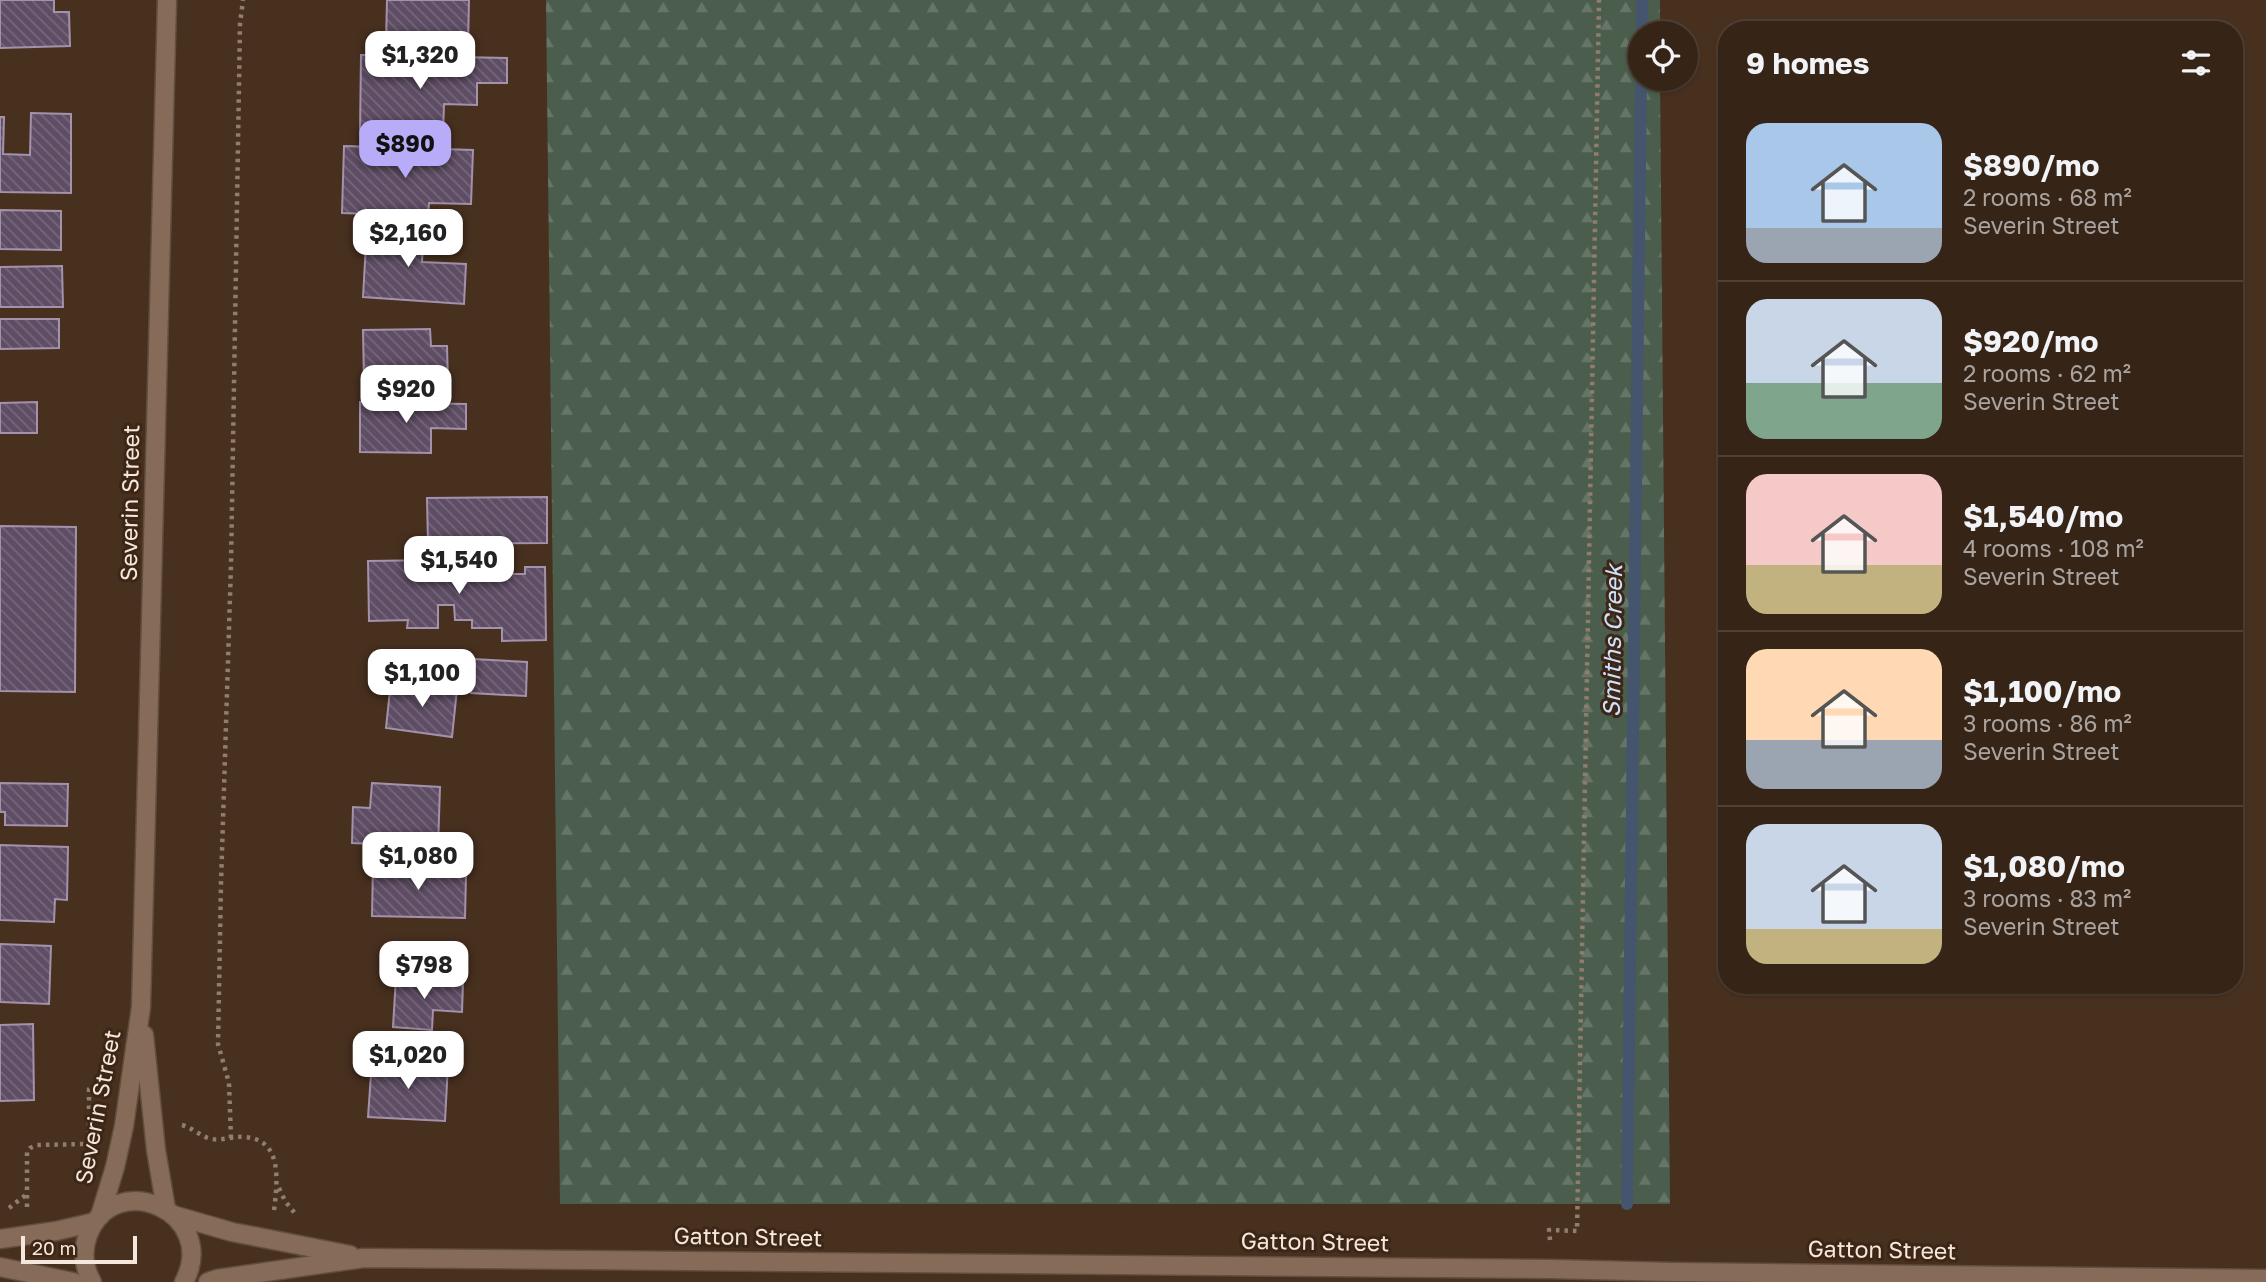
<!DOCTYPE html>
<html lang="en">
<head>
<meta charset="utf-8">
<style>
  body { margin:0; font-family:"Golos Text",sans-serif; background:#413024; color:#f1f3f6; height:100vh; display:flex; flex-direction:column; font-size:26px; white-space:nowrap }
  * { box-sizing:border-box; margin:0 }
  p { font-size:23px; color:#aaa4a1 }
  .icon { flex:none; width:38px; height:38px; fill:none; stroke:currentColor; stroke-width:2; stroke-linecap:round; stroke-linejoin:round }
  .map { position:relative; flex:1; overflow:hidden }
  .details { position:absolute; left:1718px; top:21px; width:525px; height:973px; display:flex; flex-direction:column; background:#362417; border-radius:28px; box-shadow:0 2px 5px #0004,0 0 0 2px #504136 }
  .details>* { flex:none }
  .buttons { position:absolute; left:1628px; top:21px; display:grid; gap:14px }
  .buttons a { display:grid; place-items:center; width:70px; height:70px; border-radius:50%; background:#362417; box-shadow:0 2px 5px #0004,0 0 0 2px #504136; font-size:35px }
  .scale { position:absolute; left:21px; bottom:18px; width:116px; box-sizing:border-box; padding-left:7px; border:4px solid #f6e7dc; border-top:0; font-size:19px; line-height:24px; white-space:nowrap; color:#f6e7dc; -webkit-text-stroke:5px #3d2615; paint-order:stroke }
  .price { position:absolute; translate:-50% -60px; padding:0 16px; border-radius:14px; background:#fff; color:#222; font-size:23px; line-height:46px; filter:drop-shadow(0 2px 4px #0008) }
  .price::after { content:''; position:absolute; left:50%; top:42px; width:21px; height:16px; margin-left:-10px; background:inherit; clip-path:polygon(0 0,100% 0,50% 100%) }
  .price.current { background:#b8abf7; color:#111 }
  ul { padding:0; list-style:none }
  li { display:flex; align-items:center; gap:21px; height:175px; padding:0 28px }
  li+li { border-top:2px solid #504136 }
  li span { display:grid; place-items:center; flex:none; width:196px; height:140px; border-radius:21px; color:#555 }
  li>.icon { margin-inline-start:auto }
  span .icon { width:84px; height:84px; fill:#fffc; stroke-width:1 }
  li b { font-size:30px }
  h2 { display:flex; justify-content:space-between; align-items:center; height:84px; padding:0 28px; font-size:30px }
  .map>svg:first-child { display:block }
  .forest { fill:url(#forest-firs) }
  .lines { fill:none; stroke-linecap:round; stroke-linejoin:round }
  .stream { stroke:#44556d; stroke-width:12 }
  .building { fill:url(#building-back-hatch); stroke:#a491ab; stroke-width:2 }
  .secondary-casing { stroke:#614e3e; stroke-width:21 }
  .path { stroke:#917c6e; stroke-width:4.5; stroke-dasharray:3.5 5; stroke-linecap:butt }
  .secondary { stroke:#866b59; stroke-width:18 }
  .labels { text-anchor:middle; stroke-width:6; stroke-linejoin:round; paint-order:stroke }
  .street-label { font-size:23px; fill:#f6e7dc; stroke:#3d2615 }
  .water-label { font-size:24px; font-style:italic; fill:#cde2fe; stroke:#3d2615 }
</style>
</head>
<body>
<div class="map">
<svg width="2266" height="1282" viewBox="0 0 2266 1282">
  <defs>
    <pattern id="forest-firs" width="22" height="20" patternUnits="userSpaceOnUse" patternTransform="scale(1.75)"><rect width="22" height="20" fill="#4b5e4e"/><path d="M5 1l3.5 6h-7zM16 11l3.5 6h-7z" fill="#667567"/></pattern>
    <pattern id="building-back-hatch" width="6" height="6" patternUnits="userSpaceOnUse" patternTransform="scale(1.75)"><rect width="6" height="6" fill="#5e4d64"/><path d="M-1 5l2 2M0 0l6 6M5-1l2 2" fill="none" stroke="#76677a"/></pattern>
  </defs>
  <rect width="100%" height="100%" fill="#48301f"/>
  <!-- forest -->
  <polygon class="forest" points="546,0 1660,0 1660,33 1640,33 1640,79 1660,79 1670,1204 560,1204"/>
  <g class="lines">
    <!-- stream -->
    <g class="stream">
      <polyline points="1642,33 1642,0"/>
      <polyline points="1627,1204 1641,79"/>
    </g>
  </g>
  <!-- building -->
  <g class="building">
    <polygon points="0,0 54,0 54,12 69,12 70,46 0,48"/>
    <polygon points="387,0 469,0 468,45 386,42"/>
    <polygon points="361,55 507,58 507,83 477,83 477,105 444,104 443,136 360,134"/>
    <polygon points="31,113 71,114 71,193 0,192 0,117 4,117 3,154 30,155"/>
    <polygon points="344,146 473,150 471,204 429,203 428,216 342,213"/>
    <polygon points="0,210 61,211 61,250 0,249"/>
    <polygon points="367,226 424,229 422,262 466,264 464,304 363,297"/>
    <polygon points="62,266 63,307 0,307 0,267"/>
    <polygon points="0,319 59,319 59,348 0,349"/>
    <polygon points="430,329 431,346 447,346 448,381 364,382 363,330"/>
    <polygon points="37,402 37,433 0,433 0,403"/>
    <polygon points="360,402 466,404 466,429 431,428 431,453 360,452"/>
    <polygon points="547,497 547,543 428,544 427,498"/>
    <polygon points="0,526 76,527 75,692 0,691"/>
    <polygon points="436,560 437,564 498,564 498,574 525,574 525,567 545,567 546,640 502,641 502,628 472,628 472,620 455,620 454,605 438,605 438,628 407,628 408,620 369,621 368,561"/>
    <polygon points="473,659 527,662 526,696 471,693"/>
    <polygon points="391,681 457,689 452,737 386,728"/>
    <polygon points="0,783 68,784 67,826 5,825 5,812 0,812"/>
    <polygon points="372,783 440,787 438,847 352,843 353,807 370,808"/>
    <polygon points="0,845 68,847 67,900 55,899 54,922 0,920"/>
    <polygon points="373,865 444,867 445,875 466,875 465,918 372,916"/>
    <polygon points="0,944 51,946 49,1004 0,1002"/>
    <polygon points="396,977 463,982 462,1012 433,1010 432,1030 393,1027"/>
    <polygon points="33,1024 34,1100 0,1101 0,1025"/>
    <polygon points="372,1060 448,1064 445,1121 368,1117"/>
  </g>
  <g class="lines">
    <defs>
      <g id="secondary">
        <polyline points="144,1035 156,1150 166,1209"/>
        <polyline points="173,1215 232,1232 350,1255"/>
        <polyline points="100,1216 115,1167 124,1126 141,1007 167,0"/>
        <polyline points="0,1239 56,1231 95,1222"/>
        <polyline points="0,1267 73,1282"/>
        <path d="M92,1282C84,1268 82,1251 88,1235C115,1166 220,1213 184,1282"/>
        <polyline points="208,1282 217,1279 364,1258 1550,1269 1673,1272 2266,1279"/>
      </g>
    </defs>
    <!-- secondary casing -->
    <use href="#secondary" class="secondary-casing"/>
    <!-- path -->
    <g class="path">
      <path d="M182,1125C193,1128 201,1137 212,1139C222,1141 233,1136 244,1137C284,1139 277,1183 274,1211"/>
      <polyline points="89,1126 89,1089 101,1080"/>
      <polyline points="231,1138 229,1083 218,1044 221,884 231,565 240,24 243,0"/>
      <polyline points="279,1188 285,1201 297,1216"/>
      <polyline points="27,1207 27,1152 30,1148 37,1145 85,1144 89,1137 89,1126 96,1126"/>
      <polyline points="9,1208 27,1194"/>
      <polyline points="1550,1240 1549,1230 1577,1231 1599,0"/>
    </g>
    <!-- secondary -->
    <use href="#secondary" class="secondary"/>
  </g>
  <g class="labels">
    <!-- street labels -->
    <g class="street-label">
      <text transform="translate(130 503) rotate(-89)" y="8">Severin Street</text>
      <text transform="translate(98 1107) rotate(-79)" y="8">Severin Street</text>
      <text transform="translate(748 1237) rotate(1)" y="8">Gatton Street</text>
      <text transform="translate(1315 1242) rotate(1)" y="8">Gatton Street</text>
      <text transform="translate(1882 1250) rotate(1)" y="8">Gatton Street</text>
    </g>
    <!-- water labels -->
    <g class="water-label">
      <text transform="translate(1613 641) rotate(-89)" y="8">Smiths Creek</text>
    </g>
  </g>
</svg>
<div class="buttons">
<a><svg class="icon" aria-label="locate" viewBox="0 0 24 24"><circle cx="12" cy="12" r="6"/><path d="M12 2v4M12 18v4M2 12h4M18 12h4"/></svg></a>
</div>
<div class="scale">20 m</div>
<b class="price" style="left:420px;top:91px">$1,320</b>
<b class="price current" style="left:405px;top:180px">$890</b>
<b class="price" style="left:408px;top:269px">$2,160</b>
<b class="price" style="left:406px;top:425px">$920</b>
<b class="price" style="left:459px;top:596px">$1,540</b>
<b class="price" style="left:422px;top:709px">$1,100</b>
<b class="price" style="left:418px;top:892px">$1,080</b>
<b class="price" style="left:424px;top:1001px">$798</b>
<b class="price" style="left:408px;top:1091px">$1,020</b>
<section class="details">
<h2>9 homes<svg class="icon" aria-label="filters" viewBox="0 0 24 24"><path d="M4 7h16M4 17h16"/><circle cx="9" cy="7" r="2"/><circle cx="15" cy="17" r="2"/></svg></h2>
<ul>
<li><span style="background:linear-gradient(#a9c7e8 75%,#9aa5b1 0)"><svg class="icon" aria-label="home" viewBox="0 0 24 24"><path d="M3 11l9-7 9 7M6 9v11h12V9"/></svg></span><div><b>$890/mo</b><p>2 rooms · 68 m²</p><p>Severin Street</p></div></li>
<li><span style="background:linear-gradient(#c9d6e8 60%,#7fa58c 0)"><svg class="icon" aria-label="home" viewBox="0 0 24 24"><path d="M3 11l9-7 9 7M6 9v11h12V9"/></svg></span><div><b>$920/mo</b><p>2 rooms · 62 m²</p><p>Severin Street</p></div></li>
<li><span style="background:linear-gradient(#f6c9c9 65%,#c2b280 0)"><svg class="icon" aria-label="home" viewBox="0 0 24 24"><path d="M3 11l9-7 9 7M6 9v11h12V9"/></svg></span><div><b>$1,540/mo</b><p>4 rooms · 108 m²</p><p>Severin Street</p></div></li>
<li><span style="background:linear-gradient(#ffd9b3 65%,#9aa5b1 0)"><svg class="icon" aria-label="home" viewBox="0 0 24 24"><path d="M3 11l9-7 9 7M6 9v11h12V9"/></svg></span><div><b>$1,100/mo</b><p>3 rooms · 86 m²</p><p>Severin Street</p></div></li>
<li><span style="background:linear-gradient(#c9d6e8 75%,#c2b280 0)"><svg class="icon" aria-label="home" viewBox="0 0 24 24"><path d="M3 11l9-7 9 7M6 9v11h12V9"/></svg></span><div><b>$1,080/mo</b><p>3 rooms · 83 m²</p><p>Severin Street</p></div></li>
</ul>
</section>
</div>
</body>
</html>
